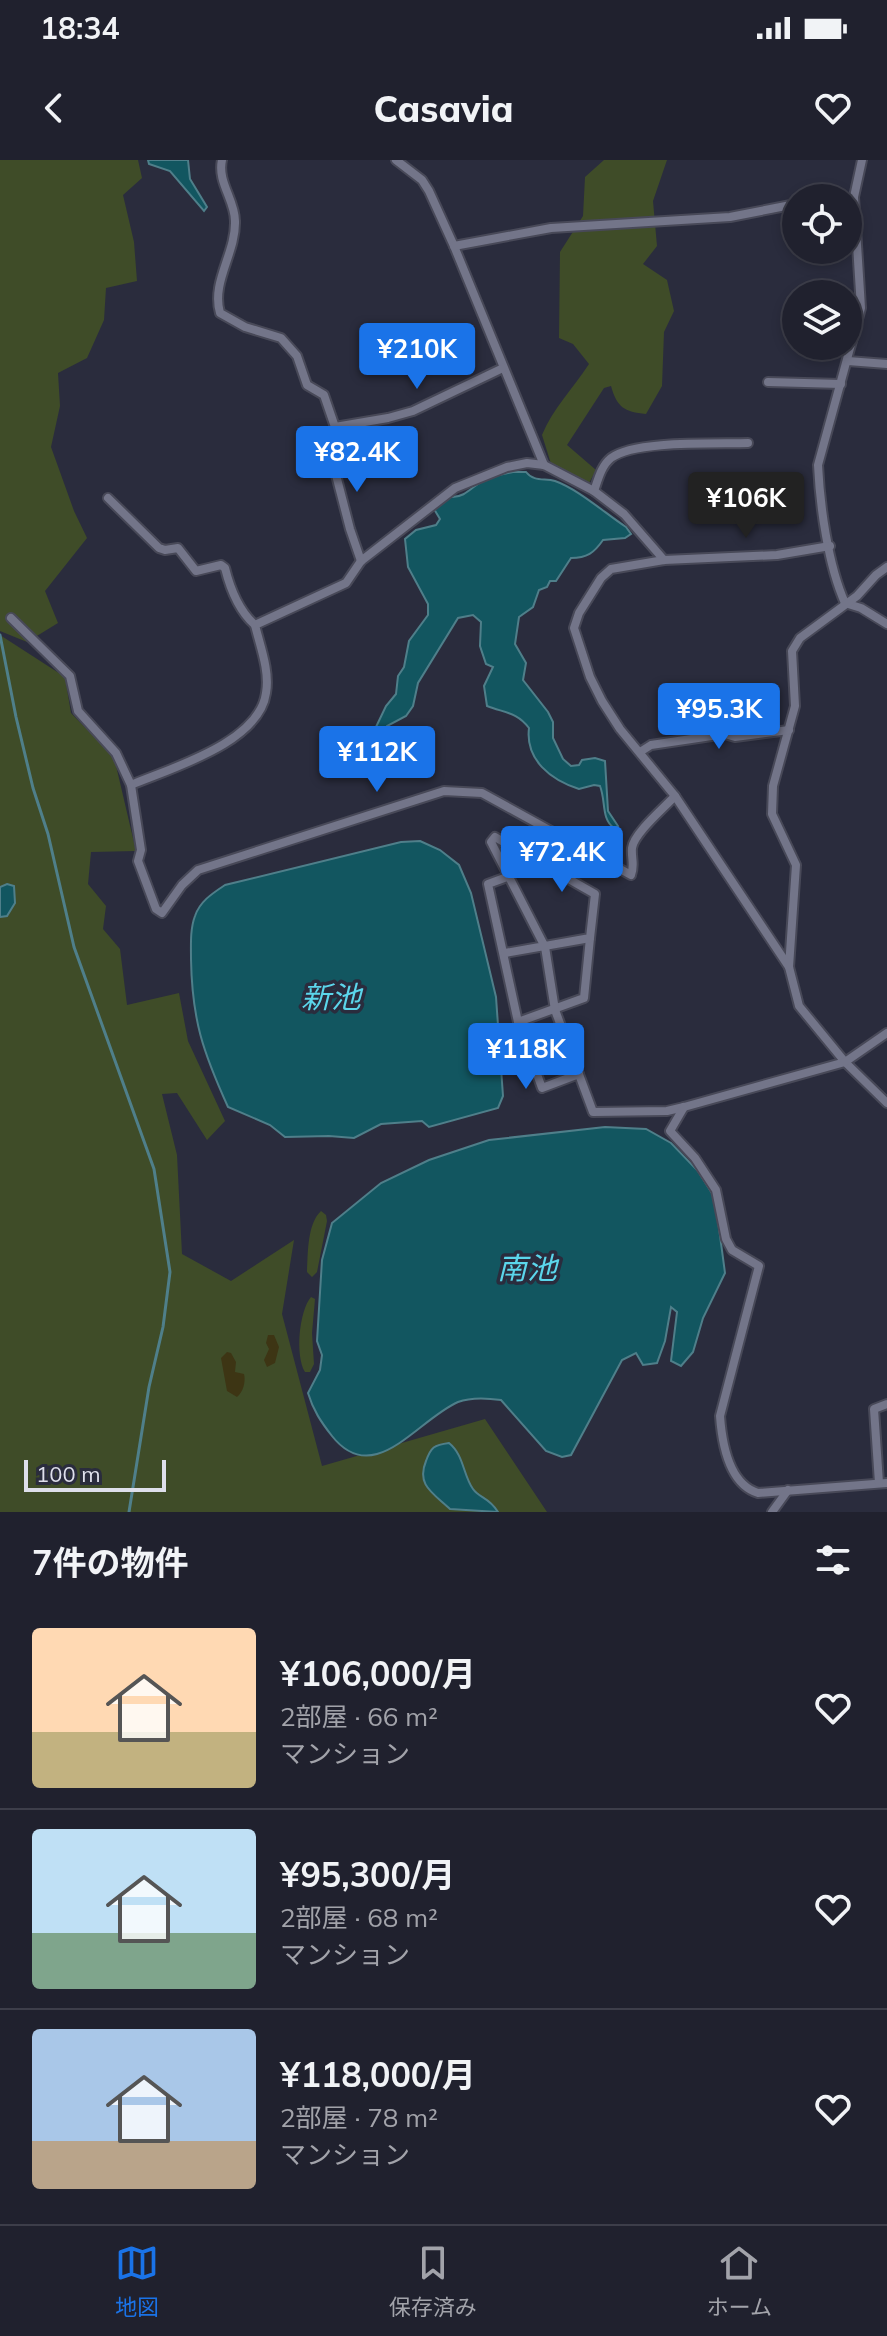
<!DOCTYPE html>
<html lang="ja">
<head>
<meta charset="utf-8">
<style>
  body { margin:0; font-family:Mulish,"Noto Sans JP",sans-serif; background:#2d2e3a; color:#f1f3f6; height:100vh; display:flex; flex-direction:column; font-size:30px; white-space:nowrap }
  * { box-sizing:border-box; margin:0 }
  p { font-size:26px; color:#a2a3aa }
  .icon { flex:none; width:44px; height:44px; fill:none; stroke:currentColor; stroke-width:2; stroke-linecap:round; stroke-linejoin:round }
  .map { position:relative; height:1352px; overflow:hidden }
  .details { display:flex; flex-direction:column; background:#20212e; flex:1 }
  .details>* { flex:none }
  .fabs { position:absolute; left:782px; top:24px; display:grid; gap:16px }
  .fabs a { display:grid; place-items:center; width:80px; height:80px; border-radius:50%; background:#20212e; box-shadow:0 4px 12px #0003,0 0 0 2px #3d3e4a; font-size:40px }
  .scale { position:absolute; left:24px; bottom:20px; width:142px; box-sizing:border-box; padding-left:8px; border:4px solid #dedfeb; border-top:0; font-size:22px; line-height:28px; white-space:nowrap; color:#dedfeb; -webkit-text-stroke:6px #2a2c3d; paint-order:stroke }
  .price { position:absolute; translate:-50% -68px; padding:0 18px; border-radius:8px; background:#1a73e8; color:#fff; font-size:26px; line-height:52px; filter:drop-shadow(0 2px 4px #0008) }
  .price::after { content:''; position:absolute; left:50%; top:48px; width:24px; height:18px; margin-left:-12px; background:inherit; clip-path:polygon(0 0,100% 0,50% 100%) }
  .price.on { background:#222; color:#fff }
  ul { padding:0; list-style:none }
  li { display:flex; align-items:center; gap:24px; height:200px; padding:0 32px }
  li+li { border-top:2px solid #3d3e4a }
  li span { display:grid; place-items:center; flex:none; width:224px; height:160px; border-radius:8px; color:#555 }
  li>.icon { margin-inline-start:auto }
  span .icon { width:96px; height:96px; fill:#fffc; stroke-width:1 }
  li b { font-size:34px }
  h2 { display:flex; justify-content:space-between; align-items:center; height:96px; padding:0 32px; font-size:34px }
  .status { display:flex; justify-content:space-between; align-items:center; height:56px; padding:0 40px; background:#20212e; direction:ltr }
  .status svg { height:22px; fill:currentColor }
  header { display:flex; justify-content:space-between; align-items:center; height:104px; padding:0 32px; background:#20212e; font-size:36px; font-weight:800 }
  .menu { display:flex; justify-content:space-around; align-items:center; height:112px; border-top:2px solid #3d3e4a; background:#20212e; font-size:22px; color:#a2a3aa }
  .menu a { display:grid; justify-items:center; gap:4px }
  .menu .on { color:#1a73e8 }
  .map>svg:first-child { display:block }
  .green { fill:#3f4c28 }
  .sand { fill:#3d3514 }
  .water { fill:#125660; stroke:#4f7f8a; stroke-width:2 }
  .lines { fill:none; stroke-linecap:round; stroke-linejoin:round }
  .stream { stroke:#4f7f8a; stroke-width:3 }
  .street-casing { stroke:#484958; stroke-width:12 }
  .street { stroke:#737589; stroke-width:8 }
  .labels { text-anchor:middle; stroke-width:7; stroke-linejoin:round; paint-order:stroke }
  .water-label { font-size:30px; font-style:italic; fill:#5bd6eb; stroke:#2a2c3d }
</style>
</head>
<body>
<div class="status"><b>18:34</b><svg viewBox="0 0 49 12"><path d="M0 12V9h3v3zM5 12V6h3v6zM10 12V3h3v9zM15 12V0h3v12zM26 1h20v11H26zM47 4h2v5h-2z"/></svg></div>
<header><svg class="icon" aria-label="back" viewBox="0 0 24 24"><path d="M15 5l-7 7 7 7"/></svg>Casavia<svg class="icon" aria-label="heart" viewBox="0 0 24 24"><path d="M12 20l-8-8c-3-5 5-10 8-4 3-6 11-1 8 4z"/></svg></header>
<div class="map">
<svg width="887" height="1352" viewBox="0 0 887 1352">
  <rect width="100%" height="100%" fill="#2a2c3d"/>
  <!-- green -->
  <g class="green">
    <polygon points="0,0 138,0 142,18 123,35 134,82 137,121 106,128 104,160 87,198 58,213 60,246 51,287 74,351 87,378 45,431 58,463 27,482 0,471"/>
    <path d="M604,0H667L653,41L657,86L643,104L667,120L674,151L664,172L662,226L646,254C624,252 617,247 611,226L604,228L567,285L596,310L588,325L552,307L542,275C553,248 573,229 589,204L573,184L559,178L560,92L583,56L585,17Z"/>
    <polygon points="0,475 65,517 71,553 114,597 136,691 91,692 88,724 106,746 103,769 120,789 127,845 179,833 188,881 225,961 207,980 177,933 162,934 177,995 182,1094 231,1121 294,1080 282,1154 322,1306 485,1259 547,1352 0,1352"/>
    <path d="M321,1051L326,1055L327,1061L317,1112L312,1117L307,1112C308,1094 307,1064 321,1051Z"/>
    <path d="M311,1137L315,1139L312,1173L314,1204L310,1212H305C295,1196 299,1151 311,1137Z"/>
  </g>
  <!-- sand -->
  <g class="sand">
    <polygon points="268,1175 274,1175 279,1187 275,1203 267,1207 264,1200 269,1189 266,1183"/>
    <path d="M227,1192L231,1193L236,1202L235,1212L244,1214C246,1222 243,1232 237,1237L227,1231L221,1198Z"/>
  </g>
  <!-- water -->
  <g class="water">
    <polygon points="148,0 188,0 190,19 207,47 204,51 170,11 149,4"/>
    <path d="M513,312H526C534,322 544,318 555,321C578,329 606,354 626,367L631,374L625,378L603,380C594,393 587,398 571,398L556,421H550L547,427L539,430L533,447L519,457L515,484L526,503L523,520L548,552L553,562V578L563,599L571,606L579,605L582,600L595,598L605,601L608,651L618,666L614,668C601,659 606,641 600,626L594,625L579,629C551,620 525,600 529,568C517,552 505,553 487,546L484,526L493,507L486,504L480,486L481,462L473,455L458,458L418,523L413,546L406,556L387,566L371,590L367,602L365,590L386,546L396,534L398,516L404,507L409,481L428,455V444L408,407L405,379L416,370L436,365L440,359L434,349L451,337C466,338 474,324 486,319C494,315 504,314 513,312Z"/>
    <path d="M420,681L440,690L459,705L471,733L496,837L503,936L498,948L429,967L422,961L381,964L354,978L329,976L285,977L270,965L228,947C203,892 192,860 191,799C191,785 190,769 195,756C200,741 213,733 225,725L401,682Z"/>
    <polygon points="7,724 14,726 15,743 7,756 0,757 0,727"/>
    <path d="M605,967L646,969L671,983L698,1011L715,1038L725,1113L703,1158L693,1192L681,1206L671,1201L677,1152L671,1147L665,1181L657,1203L643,1205L636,1193L622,1200L571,1295L562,1297L546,1291L501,1240C487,1238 471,1237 458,1242C417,1260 374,1329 332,1276C321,1262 313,1250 308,1233L320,1210L322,1195L317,1181L322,1100L332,1063L381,1023L429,1000L489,980Z"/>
    <path d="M449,1283C464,1295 463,1315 473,1329C479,1338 489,1337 498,1352L450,1349C433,1333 416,1325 426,1301C431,1287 434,1285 449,1283Z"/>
  </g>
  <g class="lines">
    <!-- stream -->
    <polyline class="stream" points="0,475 16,557 33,628 48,674 74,787 154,1009 170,1112 163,1167 149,1227 129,1352"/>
    <defs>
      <g id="street">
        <path d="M222,0C217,22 235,40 235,61C236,93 211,122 220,153L245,167L281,178L297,196L307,225L324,235L335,267L330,286L335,311L350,369L361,401"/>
        <polyline points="396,0 422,20 429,31 454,86 544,305"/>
        <path d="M862,0L854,37L861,148L818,305C820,346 828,405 845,443L861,448L887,464"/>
        <polyline points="454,86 551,68 730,57 796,44"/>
        <polyline points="848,201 887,204"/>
        <polyline points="768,222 841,224"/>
        <polyline points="335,267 388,258 413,251 503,208"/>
        <path d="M594,331C598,320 601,306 611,298C634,280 717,284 748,283"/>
        <path d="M108,338L159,388L165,390L178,388L196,411L221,405L225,408C230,428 239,451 255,465"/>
        <path d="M664,400L624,354L594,331L544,305L527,303L507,307L455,328L361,401L346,423L255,465C260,486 270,511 266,533C259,583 171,608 131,625L141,690L138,701L156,749L162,753L182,725L198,710L444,631L482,633L631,715C635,705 631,698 632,688C634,673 664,648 675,636"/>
        <polyline points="887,407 876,415 857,436 800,478 792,491 795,546 773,626 772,654 796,705 789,807 799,846 845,902 887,943"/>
        <polyline points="11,458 70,516 78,551 116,593 131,625"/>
        <polyline points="640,592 651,585 725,574 735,577 789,570"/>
        <polyline points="507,717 488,724 518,862 584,838 590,778"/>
        <polyline points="505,793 590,778 595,734 495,677 491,682 545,787 555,850 593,952 667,951 684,947 845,902 887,873"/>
        <polyline points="789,807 675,636 620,569 602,541 590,517 574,468 579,453 601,418 611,409 664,400 777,395 830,386"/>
        <polyline points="518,862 542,928 579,914"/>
        <path d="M684,947L670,971L695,998L716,1030L726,1079L732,1090L759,1106L720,1256C722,1283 729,1324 758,1333L887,1323"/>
        <polyline points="879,1323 874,1249 887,1244"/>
        <polyline points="772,1352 788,1330"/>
      </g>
    </defs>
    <!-- street casing -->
    <use href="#street" class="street-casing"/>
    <!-- street -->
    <use href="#street" class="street"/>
  </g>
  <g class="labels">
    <!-- water labels -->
    <g class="water-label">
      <text x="331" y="848">新池</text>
      <text x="527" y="1119">南池</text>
    </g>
  </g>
</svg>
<div class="fabs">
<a><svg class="icon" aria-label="locate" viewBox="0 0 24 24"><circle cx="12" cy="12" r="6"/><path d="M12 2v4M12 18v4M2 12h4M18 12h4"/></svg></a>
<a><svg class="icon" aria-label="layers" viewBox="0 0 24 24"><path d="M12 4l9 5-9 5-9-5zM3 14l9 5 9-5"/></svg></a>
</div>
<div class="scale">100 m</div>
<b class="price" style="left:417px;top:231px">¥210K</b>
<b class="price" style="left:357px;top:334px">¥82.4K</b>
<b class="price on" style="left:746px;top:380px">¥106K</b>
<b class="price" style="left:719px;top:591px">¥95.3K</b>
<b class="price" style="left:377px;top:634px">¥112K</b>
<b class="price" style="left:562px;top:734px">¥72.4K</b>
<b class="price" style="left:526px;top:931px">¥118K</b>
</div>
<section class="details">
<h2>7件の物件<svg class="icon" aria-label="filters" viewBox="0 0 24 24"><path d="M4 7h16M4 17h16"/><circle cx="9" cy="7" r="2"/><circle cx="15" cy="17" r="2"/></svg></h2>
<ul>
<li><span style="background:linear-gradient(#ffd9b3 65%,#c2b280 0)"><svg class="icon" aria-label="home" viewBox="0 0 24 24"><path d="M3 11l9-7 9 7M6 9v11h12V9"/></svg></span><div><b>¥106,000/月</b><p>2部屋 · 66 m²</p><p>マンション</p></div><svg class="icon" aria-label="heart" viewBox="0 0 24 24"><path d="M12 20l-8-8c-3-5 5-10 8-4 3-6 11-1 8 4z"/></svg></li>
<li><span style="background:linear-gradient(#bfe0f5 65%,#7fa58c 0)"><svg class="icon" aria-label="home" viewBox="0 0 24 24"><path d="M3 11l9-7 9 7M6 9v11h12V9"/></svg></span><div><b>¥95,300/月</b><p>2部屋 · 68 m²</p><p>マンション</p></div><svg class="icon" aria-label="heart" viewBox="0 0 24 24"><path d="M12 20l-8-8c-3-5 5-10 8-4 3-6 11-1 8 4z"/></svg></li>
<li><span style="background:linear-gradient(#a9c7e8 70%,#b9a48a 0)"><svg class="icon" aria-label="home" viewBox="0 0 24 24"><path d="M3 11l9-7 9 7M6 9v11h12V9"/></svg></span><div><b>¥118,000/月</b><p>2部屋 · 78 m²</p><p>マンション</p></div><svg class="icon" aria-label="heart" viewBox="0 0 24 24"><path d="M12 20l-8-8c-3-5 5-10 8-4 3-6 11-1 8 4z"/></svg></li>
</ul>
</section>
<nav class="menu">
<a class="on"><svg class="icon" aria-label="map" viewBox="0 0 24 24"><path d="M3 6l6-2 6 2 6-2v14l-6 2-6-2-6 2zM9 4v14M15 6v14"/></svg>地図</a>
<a><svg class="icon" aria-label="saved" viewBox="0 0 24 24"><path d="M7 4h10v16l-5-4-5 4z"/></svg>保存済み</a>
<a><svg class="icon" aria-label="home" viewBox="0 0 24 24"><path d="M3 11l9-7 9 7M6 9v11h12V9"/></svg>ホーム</a>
</nav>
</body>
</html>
